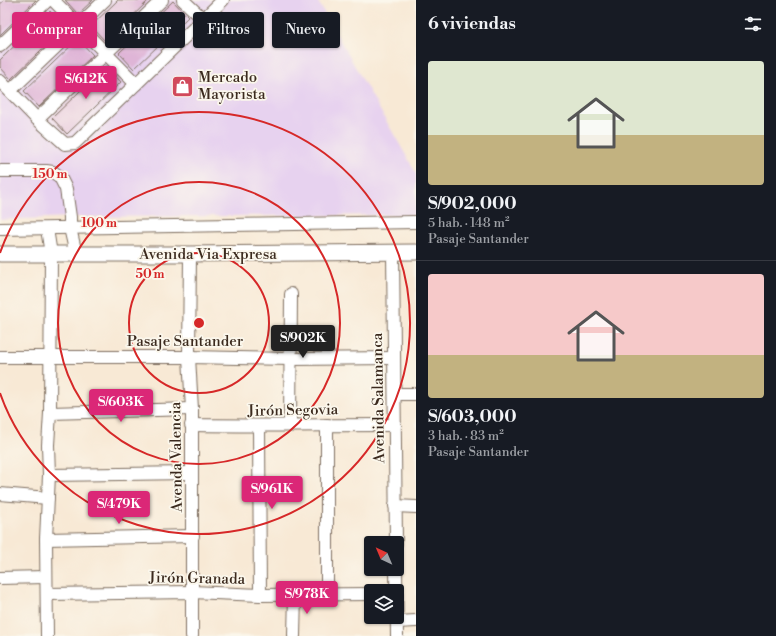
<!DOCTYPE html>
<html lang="es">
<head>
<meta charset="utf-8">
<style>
  body { margin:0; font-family:"Libre Bodoni",serif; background:#20242c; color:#f1f3f6; height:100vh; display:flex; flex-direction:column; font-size:15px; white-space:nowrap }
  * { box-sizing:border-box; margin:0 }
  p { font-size:13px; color:#9ea1a6 }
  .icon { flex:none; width:22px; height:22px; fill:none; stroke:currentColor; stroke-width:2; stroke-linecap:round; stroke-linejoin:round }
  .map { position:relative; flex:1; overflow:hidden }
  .drawer { display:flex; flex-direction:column; background:#171b24; width:360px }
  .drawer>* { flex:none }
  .hud { position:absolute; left:12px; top:12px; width:344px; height:36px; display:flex; gap:8px }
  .needle { width:26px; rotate:316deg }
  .buttons { position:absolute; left:364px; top:536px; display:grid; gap:8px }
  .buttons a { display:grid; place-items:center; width:40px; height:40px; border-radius:4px; background:#171b24; box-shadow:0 1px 3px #0004; font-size:20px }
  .price { position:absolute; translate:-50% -34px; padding:0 9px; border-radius:4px; background:#db2777; color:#fff; font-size:13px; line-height:26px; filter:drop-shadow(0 1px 2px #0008) }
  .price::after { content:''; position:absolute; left:50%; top:24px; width:12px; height:9px; margin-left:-6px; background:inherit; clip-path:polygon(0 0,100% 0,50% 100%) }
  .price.selected { background:#222; color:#fff }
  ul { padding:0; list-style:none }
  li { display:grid; align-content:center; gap:8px; height:212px; padding:0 12px }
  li+li { border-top:1px solid #363941 }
  li span { display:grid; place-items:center; height:124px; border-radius:4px; color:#555 }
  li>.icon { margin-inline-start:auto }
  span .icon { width:72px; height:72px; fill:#fffc; stroke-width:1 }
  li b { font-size:17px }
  h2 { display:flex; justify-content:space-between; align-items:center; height:48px; padding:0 12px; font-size:17px }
  .chip { padding:0 14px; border-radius:4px; background:#171b24; box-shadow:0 1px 3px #0004; font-size:14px; line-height:36px }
  .chip.selected { background:#db2777; color:#fff }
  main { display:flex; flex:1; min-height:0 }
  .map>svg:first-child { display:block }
  .built { fill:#e7d2ef }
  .building { fill:#dfb5d7 }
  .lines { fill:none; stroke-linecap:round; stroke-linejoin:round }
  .minor-casing { stroke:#7d6d5e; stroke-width:14 }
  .major-casing { stroke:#7d6d5e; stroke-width:17 }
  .minor { stroke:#fff; stroke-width:12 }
  .major { stroke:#fff; stroke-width:15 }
  .ring { fill:none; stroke:#d62828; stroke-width:2 }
  .labels { text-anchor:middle; stroke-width:3.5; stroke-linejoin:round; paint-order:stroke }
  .poi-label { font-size:15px; fill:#3b2a1e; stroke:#fbf7ec; text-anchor:start }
  .street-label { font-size:15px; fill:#3b2a1e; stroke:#fbf7ec }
  .centre { fill:#d62828; stroke:#fbf7ec; stroke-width:2 }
  .ring-label { font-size:12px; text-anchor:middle; font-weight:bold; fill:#d62828; stroke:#fbf7ec; stroke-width:3.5; stroke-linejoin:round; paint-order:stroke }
</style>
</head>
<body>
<main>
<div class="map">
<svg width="416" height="636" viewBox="0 0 416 636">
  <rect width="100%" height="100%" fill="#fbf7ec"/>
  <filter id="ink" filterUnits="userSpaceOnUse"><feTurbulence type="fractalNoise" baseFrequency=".025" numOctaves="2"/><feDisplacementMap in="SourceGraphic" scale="8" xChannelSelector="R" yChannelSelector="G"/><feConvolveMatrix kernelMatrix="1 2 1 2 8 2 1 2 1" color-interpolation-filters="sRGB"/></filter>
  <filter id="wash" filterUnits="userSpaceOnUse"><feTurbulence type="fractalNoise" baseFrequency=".012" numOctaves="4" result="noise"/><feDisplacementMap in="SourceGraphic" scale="16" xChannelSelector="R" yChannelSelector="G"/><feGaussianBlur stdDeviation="0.9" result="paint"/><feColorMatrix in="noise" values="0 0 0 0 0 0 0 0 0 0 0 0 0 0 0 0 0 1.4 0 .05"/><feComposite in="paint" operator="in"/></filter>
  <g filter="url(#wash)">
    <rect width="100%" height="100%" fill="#f8e9d5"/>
    <!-- built -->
    <polygon class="built" points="0,0 317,0 416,173 416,215 70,217 0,220"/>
    <g id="blocks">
      <!-- building -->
      <g class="building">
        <polygon points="5,0 36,0 0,35 0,4"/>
        <polygon points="65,0 93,0 78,14"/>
        <polygon points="118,0 149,0 106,42 91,26"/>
        <polygon points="173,1 188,17 134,69 119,53"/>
        <polygon points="50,11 65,27 11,79 0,67 0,60"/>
        <polygon points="78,39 93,55 39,107 24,91"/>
        <polygon points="106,66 121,82 67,134 52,118"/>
      </g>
    </g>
  </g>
  <g filter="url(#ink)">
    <use href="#blocks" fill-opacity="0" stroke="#7d6d5e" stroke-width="1"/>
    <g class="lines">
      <defs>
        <g id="minor">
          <polyline points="53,0 136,84"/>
          <polyline points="183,0 203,19"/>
          <polyline points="0,46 48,0"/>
          <polyline points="0,81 37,119 65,144 75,143 223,0"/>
          <polyline points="10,91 105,0"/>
          <polyline points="37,119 162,0"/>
          <polyline points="0,171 46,171 53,172 60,177 66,189 70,217 70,228 76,254"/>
          <polyline points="0,229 416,222"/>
          <polyline points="393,252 396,543"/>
          <polyline points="190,254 189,357 192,409 192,636"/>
          <polyline points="0,357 189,357 291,359 394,358"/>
          <polyline points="395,394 416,394"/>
          <polyline points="50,413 192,409"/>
          <path d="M191,425C259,426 327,425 395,425"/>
          <polyline points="290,425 291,294"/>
          <polyline points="327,425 327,594"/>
          <polyline points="259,426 260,595"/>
          <polyline points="49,475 191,473"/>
          <polyline points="0,494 48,498"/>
          <polyline points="395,506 416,507"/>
          <polyline points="46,539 193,536"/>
          <polyline points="396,569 397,636"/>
          <polyline points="0,578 46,577"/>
          <polyline points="47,594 192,592 260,595 371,594"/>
          <polyline points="397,622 416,621"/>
          <polyline points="47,636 46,539 49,475 48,445 50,413 51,254 47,229"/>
          <polyline points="294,636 295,594"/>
        </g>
        <polyline id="major" points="0,254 190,254 416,252"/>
      </defs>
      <!-- minor casing -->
      <use href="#minor" class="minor-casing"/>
      <!-- major casing -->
      <use href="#major" class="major-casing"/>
      <!-- minor -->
      <use href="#minor" class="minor"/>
      <!-- major -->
      <use href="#major" class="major"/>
    </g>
  </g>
  <!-- distance rings -->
  <g class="ring">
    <circle cx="199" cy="323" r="70"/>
    <circle cx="199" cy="323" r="141"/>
    <path d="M0 253A211 211 0 1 1 0 393"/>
  </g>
  <!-- icons -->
  <defs>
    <symbol id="shop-square" viewBox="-11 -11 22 22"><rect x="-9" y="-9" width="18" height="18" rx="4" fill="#d1495b" stroke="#fbf7ec"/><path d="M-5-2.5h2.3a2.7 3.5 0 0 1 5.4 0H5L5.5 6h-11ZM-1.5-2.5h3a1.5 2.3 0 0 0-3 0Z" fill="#fff"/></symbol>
  </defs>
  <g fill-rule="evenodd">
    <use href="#shop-square" x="170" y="74" width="25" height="25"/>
  </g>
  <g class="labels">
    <!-- poi labels -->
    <g class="poi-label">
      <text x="198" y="82">Mercado<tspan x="198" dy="17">Mayorista</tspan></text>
    </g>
    <!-- street labels -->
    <g class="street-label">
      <text x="208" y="259">Avenida Via Expresa</text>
      <text x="185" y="346">Pasaje Santander</text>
      <text transform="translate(378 398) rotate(-91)" y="5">Avenida Salamanca</text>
      <text transform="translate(293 410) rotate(-1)" y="5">Jirón Segovia</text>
      <text transform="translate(176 457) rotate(-91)" y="5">Avenda Valencia</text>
      <text transform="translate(197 578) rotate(1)" y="5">Jirón Granada</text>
    </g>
  </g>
  <circle cx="199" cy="323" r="6" class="centre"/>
  <g class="ring-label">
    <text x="50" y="178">150 m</text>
    <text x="99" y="227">100 m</text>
    <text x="150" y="278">50 m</text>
  </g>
</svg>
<div class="buttons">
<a><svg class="needle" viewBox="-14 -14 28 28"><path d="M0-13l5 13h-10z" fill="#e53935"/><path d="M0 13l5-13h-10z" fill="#9ea1a6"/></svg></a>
<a><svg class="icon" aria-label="layers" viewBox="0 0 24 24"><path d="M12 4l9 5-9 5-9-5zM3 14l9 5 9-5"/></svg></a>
</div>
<b class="price" style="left:86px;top:100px">S/612K</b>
<b class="price selected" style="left:303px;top:359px">S/902K</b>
<b class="price" style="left:121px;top:423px">S/603K</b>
<b class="price" style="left:272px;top:510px">S/961K</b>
<b class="price" style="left:119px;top:525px">S/479K</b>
<b class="price" style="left:307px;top:615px">S/978K</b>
<div class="hud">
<a class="chip selected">Comprar</a>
<a class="chip">Alquilar</a>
<a class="chip">Filtros</a>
<a class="chip">Nuevo</a>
</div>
</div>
<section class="drawer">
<h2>6 viviendas<svg class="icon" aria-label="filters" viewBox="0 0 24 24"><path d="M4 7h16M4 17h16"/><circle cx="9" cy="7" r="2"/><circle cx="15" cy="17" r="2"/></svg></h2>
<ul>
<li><span style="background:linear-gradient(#dfe7d0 60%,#c2b280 0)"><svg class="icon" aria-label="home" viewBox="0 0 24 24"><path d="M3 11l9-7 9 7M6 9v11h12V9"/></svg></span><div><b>S/902,000</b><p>5 hab. · 148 m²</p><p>Pasaje Santander</p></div></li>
<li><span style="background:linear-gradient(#f6c9c9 65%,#c2b280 0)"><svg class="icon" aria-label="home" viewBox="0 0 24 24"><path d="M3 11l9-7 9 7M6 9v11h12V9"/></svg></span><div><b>S/603,000</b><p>3 hab. · 83 m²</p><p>Pasaje Santander</p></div></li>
</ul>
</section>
</main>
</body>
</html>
